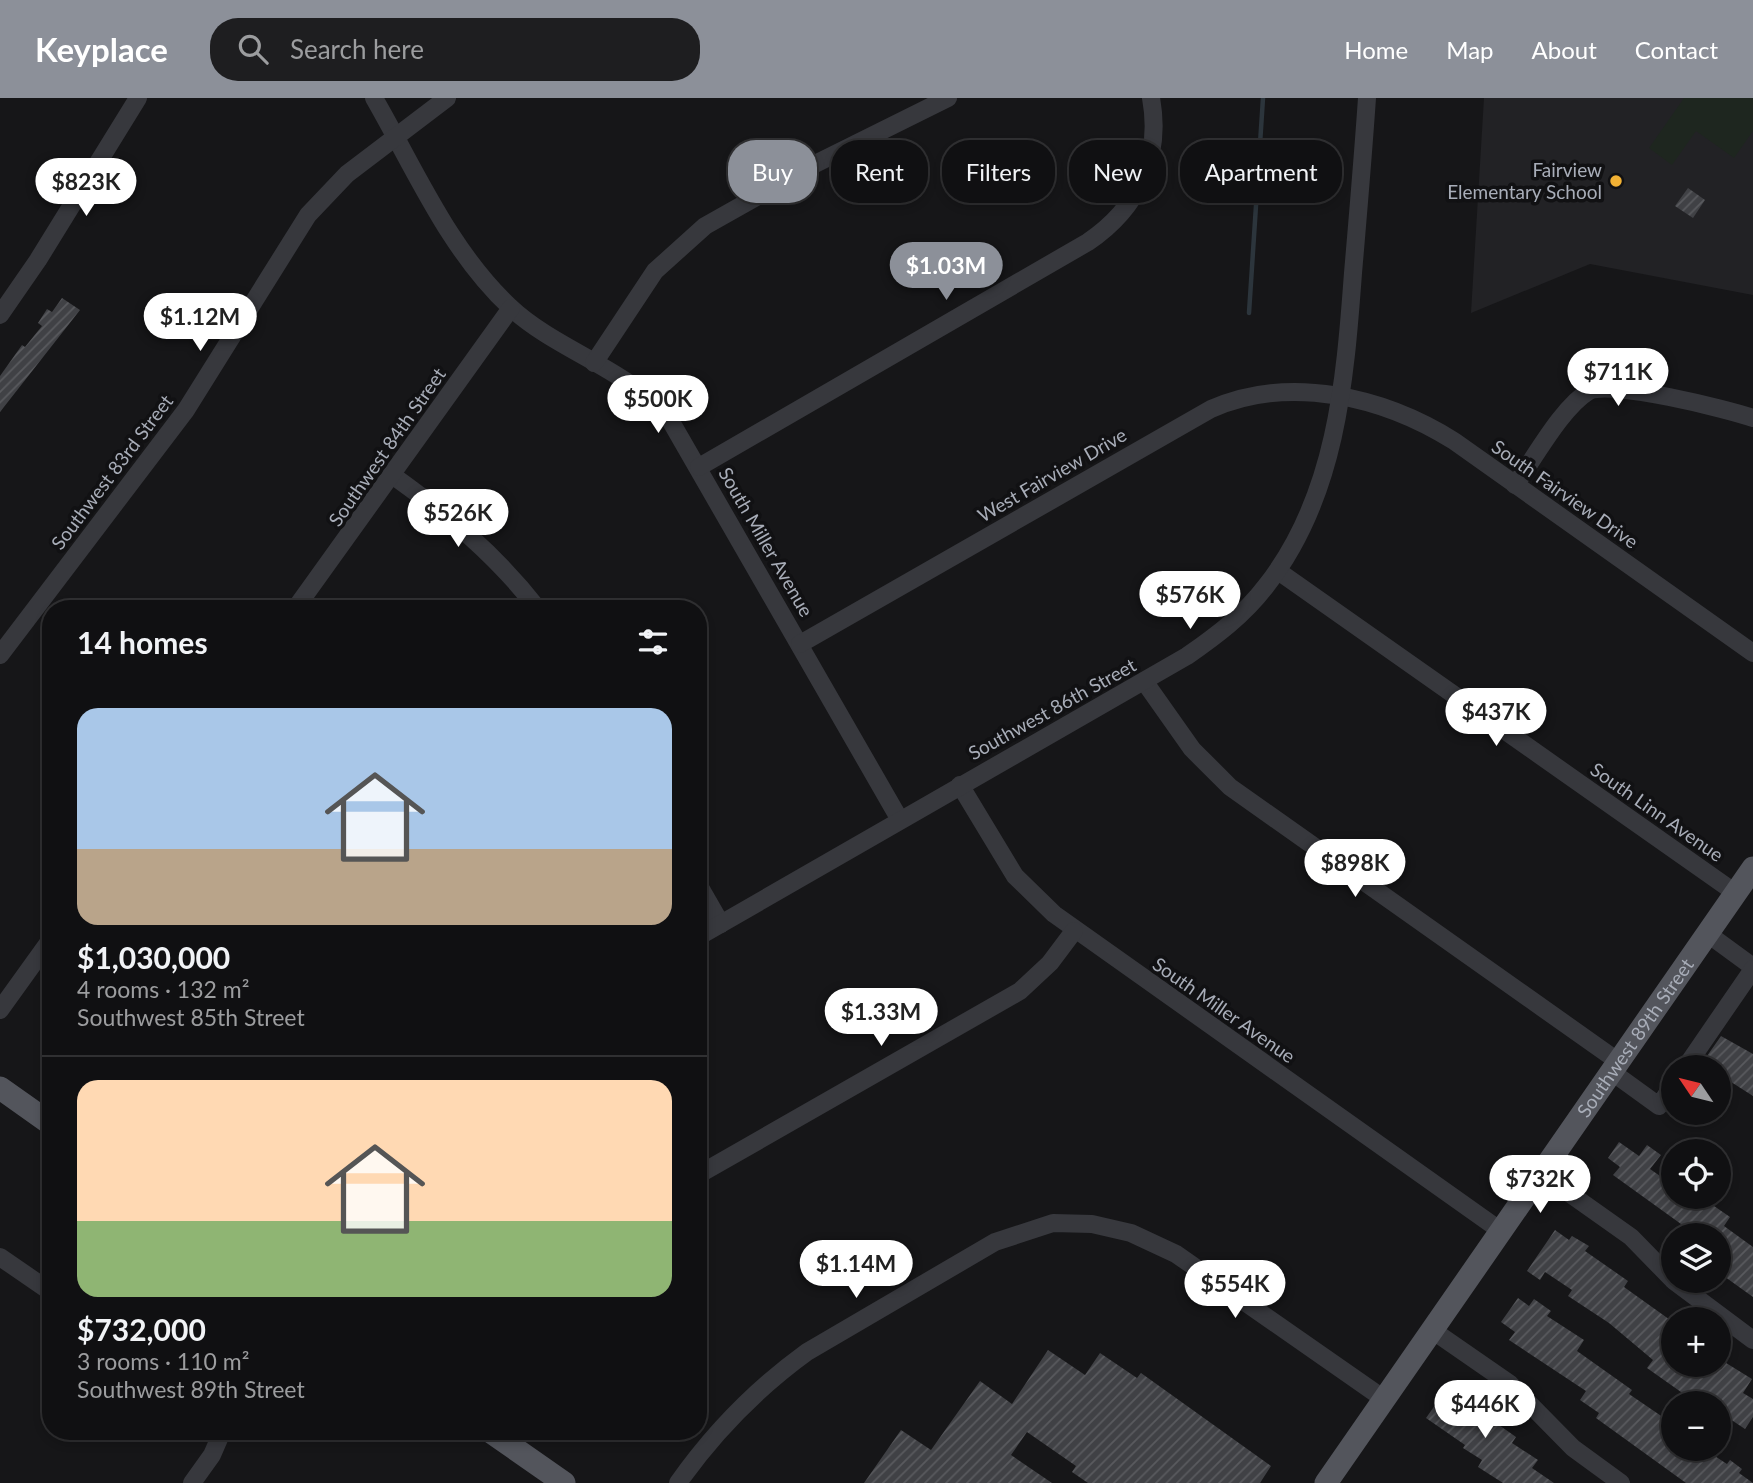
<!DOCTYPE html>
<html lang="en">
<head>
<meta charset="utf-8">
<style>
  body { margin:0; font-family:Lato,sans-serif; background:#1e1e20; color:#f1f3f6; height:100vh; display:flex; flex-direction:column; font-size:26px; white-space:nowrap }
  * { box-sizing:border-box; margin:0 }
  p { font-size:23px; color:#9c9d9f }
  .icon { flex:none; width:38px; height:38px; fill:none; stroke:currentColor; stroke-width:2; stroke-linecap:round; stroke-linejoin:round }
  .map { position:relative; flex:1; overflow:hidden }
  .side { position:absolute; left:42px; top:502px; width:665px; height:840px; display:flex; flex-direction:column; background:#101012; border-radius:28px; box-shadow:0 4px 10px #0003,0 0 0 2px #303032 }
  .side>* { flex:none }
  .hud { position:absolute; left:728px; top:42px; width:665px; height:63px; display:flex; gap:14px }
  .needle { width:46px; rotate:305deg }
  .tools { position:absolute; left:1661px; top:957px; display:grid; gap:14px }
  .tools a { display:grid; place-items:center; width:70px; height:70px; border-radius:50%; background:#101012; box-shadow:0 4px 10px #0003,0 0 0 2px #303032; font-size:35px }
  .price { position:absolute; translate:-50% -60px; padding:0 16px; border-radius:24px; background:#fff; color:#222; font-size:23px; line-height:46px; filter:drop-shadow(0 2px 4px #0008) }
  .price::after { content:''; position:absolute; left:50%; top:42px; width:21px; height:16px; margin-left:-10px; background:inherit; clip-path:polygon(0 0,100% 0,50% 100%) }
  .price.on { background:#8c9099; color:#fff }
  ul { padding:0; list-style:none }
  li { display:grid; align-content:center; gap:14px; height:371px; padding:0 35px }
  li+li { border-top:2px solid #303032 }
  li span { display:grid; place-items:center; height:217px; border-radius:21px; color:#555 }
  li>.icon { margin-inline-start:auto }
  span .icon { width:126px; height:126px; fill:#fffc; stroke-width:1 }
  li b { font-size:30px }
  h2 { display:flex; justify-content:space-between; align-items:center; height:84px; padding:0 35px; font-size:30px }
  .tag { padding:0 24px; border-radius:28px; background:#101012; box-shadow:0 4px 10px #0003,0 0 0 2px #303032; font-size:24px; line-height:63px }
  .tag.on { background:#8c9099; color:#fff }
  header { display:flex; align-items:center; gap:42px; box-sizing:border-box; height:98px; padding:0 35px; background:#8c9099; color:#fff }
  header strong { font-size:33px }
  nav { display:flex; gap:38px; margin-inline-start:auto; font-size:24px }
  .search { width:490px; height:63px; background:#1e1e20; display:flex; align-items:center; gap:18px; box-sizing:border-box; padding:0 24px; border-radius:28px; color:#9c9d9f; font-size:26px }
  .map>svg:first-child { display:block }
  .built { fill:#222225 }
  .park { fill:#1e261f }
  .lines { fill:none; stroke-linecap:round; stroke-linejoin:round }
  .stream { stroke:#2c353c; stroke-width:4.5 }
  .building { fill:url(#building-hatch) }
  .minor { stroke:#37383d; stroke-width:18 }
  .major { stroke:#53555c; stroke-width:23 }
  .poi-dot { fill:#f2b134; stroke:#111113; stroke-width:2.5 }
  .labels { text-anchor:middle; stroke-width:7; stroke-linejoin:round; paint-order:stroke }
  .poi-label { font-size:19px; fill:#a8adb8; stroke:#111113; text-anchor:end }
  .street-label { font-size:19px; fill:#a8adb8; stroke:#111113 }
</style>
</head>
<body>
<header>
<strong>Keyplace</strong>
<div class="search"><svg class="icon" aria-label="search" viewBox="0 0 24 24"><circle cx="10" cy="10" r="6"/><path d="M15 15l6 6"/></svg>Search here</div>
<nav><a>Home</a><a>Map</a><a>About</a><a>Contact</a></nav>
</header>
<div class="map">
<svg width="1753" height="1385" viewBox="0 0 1753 1385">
  <defs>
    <pattern id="building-hatch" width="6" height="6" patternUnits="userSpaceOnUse" patternTransform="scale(1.75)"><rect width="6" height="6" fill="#404145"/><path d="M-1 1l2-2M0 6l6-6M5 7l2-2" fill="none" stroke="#595a5e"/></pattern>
  </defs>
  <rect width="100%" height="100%" fill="#161618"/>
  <!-- built -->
  <polygon class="built" points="1484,0 1753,0 1753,197 1590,166 1471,215"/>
  <!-- park -->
  <polygon class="park" points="1684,0 1753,0 1753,33 1734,60 1696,33 1672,67 1649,50"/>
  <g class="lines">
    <!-- stream -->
    <polyline class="stream" points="1249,215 1263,0"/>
  </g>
  <!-- building -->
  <g class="building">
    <polygon points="1688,90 1705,102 1693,120 1675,108"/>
    <polygon points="62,200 80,212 0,314 0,278 22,247 25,249 42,228 38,225 47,211 52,214"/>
    <polygon points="1721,938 1753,956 1753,998 1728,982 1730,979 1707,958"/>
    <polygon points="1619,1044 1639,1058 1647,1047 1661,1057 1650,1071 1673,1087 1673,1099 1701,1099 1730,1119 1724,1128 1753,1149 1753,1199 1721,1176 1724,1172 1718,1168 1718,1138 1684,1138 1677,1133 1681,1126 1613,1077 1620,1069 1608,1060"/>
    <polygon points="1555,1132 1569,1142 1572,1138 1589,1148 1585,1153 1628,1183 1624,1189 1673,1224 1673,1267 1718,1267 1718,1260 1752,1281 1743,1295 1753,1301 1753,1319 1745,1331 1718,1313 1718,1306 1698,1306 1647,1270 1653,1262 1609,1225 1568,1198 1572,1192 1545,1174 1540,1182 1527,1173"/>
    <polygon points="1518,1200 1529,1208 1534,1201 1551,1213 1547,1218 1584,1242 1577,1253 1632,1292 1629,1296 1673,1326 1673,1351 1704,1351 1727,1366 1730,1362 1742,1371 1739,1375 1753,1385 1686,1385 1596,1320 1599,1315 1580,1302 1586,1293 1509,1242 1515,1234 1501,1224"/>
    <polygon points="1048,1252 1085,1277 1100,1255 1137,1280 1141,1275 1271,1368 1260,1385 1088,1385 1072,1374 1076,1368 1027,1334 1011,1357 1052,1385 864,1385 901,1332 931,1352 980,1283 1012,1306"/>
    <polygon points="1450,1286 1461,1293 1458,1298 1516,1339 1512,1345 1538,1362 1532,1370 1554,1385 1503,1385 1478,1369 1482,1362 1463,1350 1465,1347 1426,1320"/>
  </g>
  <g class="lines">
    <!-- minor -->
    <g class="minor">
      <path d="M374,0C415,71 449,152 510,209C557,253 629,271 670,322L900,722"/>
      <polyline points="0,217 38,162 138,0"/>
      <polyline points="594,265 655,173 705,128 815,66 948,0"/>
      <path d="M699,369L1088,144C1138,110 1162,60 1151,0"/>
      <path d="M392,377C448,417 496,457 538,511"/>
      <path d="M1515,387C1534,361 1562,309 1589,293C1610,282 1727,311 1753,320"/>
      <polyline points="1278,473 1737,796"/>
      <polyline points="295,511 511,210"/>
      <path d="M800,546L1211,311C1290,276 1384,299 1454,343L1753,555"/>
      <polyline points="0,557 186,312 308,117 347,76 447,0"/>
      <polyline points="1144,583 1192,651 1230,689 1619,964"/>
      <polyline points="960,687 1015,778 1054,816 1501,1133"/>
      <polyline points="698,786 721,826"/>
      <polyline points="1708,836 1753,869"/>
      <path d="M698,839L1187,558C1216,538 1244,517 1266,488C1336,399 1345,284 1353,175C1358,117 1363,58 1367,0"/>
      <polyline points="0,912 51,841"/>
      <polyline points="1685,970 1753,871"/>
      <polyline points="1612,974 1659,1008 1673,987"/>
      <polyline points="1542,1076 1631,1139 1673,1182"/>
      <polyline points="698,1077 1020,893 1050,865 1074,833"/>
      <polyline points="0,1159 51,1194"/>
      <polyline points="1674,1183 1753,1242"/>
      <polyline points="1432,1232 1510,1286 1573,1350 1621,1385"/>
      <polyline points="192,1385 212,1357 222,1334"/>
      <path d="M678,1385C714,1334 756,1291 807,1254L995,1144L1053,1125L1092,1126L1131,1135L1176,1156L1384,1301"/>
    </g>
    <!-- major -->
    <g class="major">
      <polyline points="0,990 51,1026"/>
      <polyline points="491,1334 564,1385"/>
      <path id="s1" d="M1326,1385L1753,770"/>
    </g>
  </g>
  <!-- markers -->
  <circle class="poi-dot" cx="1616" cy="83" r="7"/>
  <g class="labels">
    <!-- poi labels -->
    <g class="poi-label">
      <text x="1602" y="79">Fairview<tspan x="1602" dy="22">Elementary School</tspan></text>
    </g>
    <!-- street labels -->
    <g class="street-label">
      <text transform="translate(387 349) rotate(-55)" y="7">Southwest 84th Street</text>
      <text transform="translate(112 374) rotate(-53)" y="7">Southwest 83rd Street</text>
      <text transform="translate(1052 377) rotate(-30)" y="7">West Fairview Drive</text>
      <text transform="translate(1565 396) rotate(35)" y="7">South Fairview Drive</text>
      <text transform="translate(766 444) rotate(60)" y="7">South Miller Avenue</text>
      <text transform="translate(1052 611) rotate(-29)" y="7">Southwest 86th Street</text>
      <text transform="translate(1657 714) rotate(35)" y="7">South Linn Avenue</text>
      <text transform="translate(1224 912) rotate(35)" y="7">South Miller Avenue</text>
      <text dy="7" stroke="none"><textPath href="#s1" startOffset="542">Southwest 89th Street</textPath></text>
    </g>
  </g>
</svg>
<div class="tools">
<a><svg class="needle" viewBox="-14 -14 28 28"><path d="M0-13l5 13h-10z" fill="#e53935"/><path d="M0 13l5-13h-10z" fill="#9c9d9f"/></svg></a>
<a><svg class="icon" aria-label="locate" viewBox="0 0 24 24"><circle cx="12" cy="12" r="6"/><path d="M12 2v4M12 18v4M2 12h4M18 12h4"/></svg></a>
<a><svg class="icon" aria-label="layers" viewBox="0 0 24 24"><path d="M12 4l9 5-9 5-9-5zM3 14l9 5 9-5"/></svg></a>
<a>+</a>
<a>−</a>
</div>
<b class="price" style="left:86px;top:120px">$823K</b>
<b class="price on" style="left:946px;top:204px">$1.03M</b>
<b class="price" style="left:200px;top:255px">$1.12M</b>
<b class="price" style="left:1618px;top:310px">$711K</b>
<b class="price" style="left:658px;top:337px">$500K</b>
<b class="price" style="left:458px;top:451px">$526K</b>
<b class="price" style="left:1190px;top:533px">$576K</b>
<b class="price" style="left:1496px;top:650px">$437K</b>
<b class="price" style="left:1355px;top:801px">$898K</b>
<b class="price" style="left:881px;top:950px">$1.33M</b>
<b class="price" style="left:1540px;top:1117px">$732K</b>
<b class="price" style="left:856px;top:1202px">$1.14M</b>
<b class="price" style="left:1235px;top:1222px">$554K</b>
<b class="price" style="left:1485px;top:1342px">$446K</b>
<div class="hud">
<a class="tag on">Buy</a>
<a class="tag">Rent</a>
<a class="tag">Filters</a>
<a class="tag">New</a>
<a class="tag">Apartment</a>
</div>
<section class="side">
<h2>14 homes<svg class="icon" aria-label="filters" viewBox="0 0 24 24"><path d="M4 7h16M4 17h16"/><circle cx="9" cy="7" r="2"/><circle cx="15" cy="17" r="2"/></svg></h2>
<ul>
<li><span style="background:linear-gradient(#a9c7e8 65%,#b9a48a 0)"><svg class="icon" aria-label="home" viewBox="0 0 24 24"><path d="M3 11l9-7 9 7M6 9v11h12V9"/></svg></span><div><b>$1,030,000</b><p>4 rooms · 132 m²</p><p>Southwest 85th Street</p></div></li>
<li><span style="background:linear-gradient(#ffd9b3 65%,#8fb573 0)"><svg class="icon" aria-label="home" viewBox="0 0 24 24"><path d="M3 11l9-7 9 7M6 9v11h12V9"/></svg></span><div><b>$732,000</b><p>3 rooms · 110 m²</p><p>Southwest 89th Street</p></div></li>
</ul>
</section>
</div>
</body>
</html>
